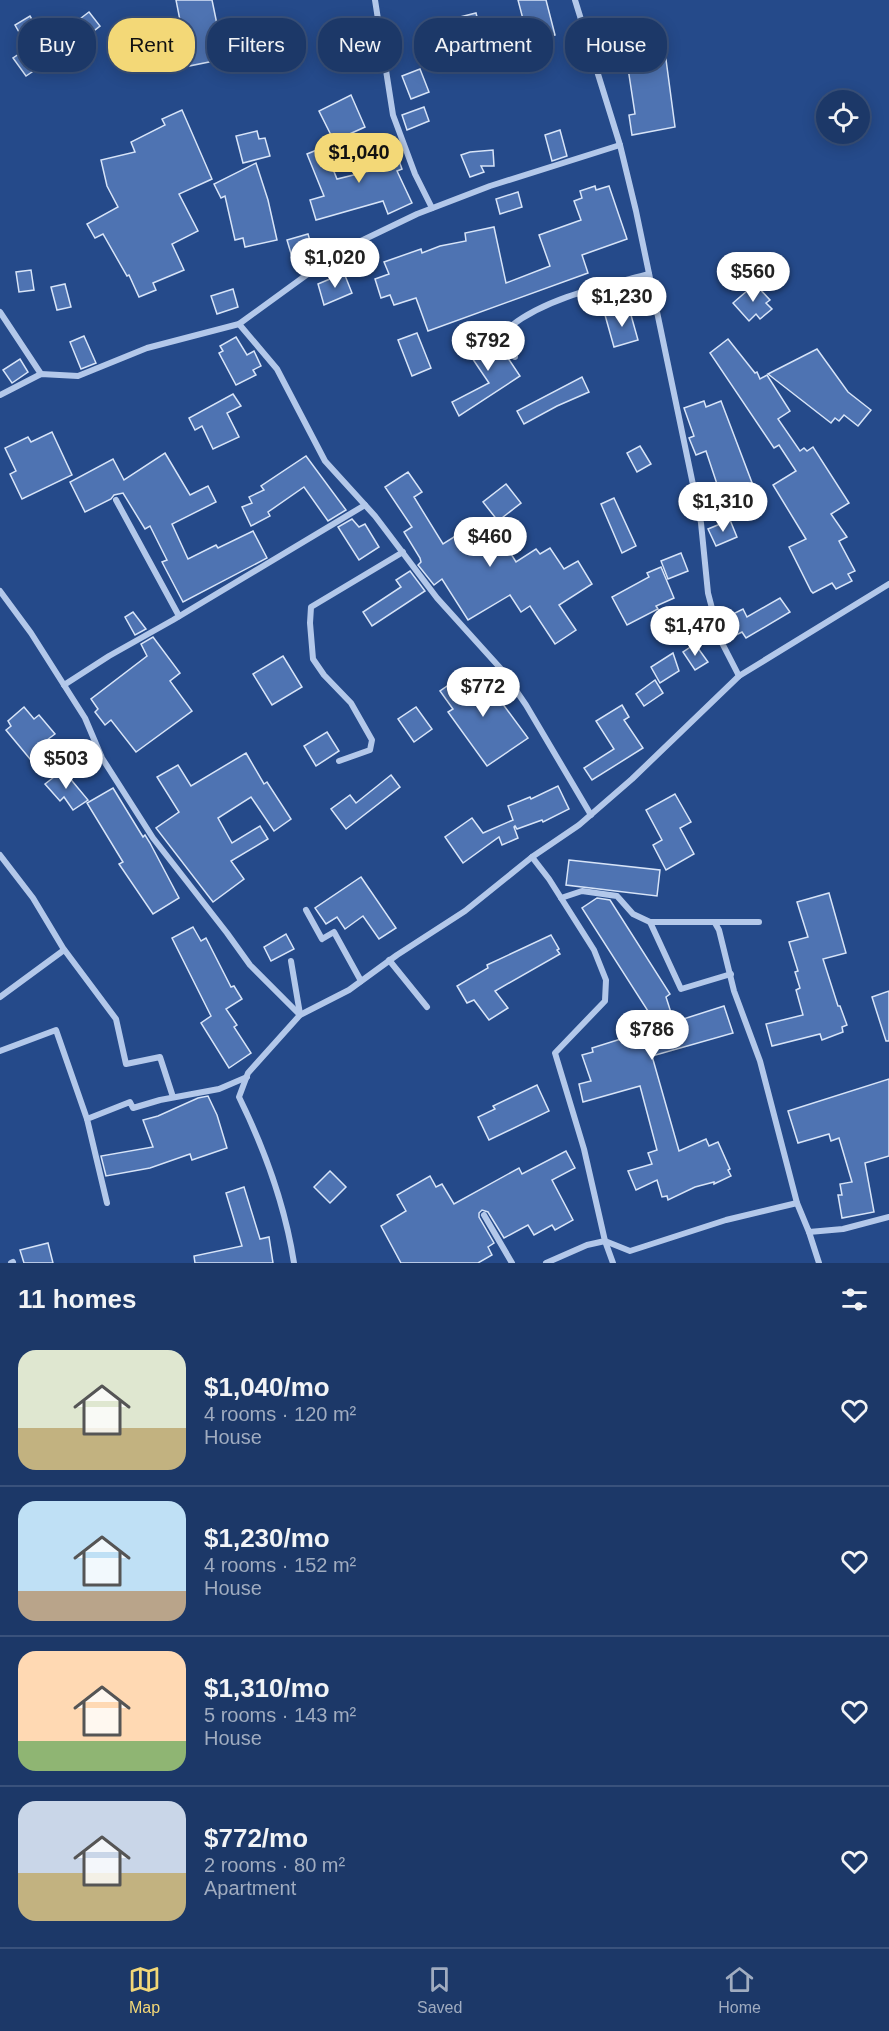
<!DOCTYPE html>
<html lang="en">
<head>
<meta charset="utf-8">
<style>
  body { margin:0; font-family:Helvetica,sans-serif; background:#294371; color:#f1f3f6; height:100vh; display:flex; flex-direction:column; font-size:22px; white-space:nowrap }
  * { box-sizing:border-box; margin:0 }
  p { font-size:20px; color:#a0acc0 }
  .icon { flex:none; width:33px; height:33px; fill:none; stroke:currentColor; stroke-width:2; stroke-linecap:round; stroke-linejoin:round }
  .map { position:relative; height:1263px; overflow:hidden }
  .side { display:flex; flex-direction:column; background:#1c3868; flex:1 }
  .side>* { flex:none }
  .guide { position:absolute; left:18px; top:18px; width:854px; height:54px; display:flex; gap:12px }
  .controls { position:absolute; left:816px; top:90px; display:grid; gap:12px }
  .controls a { display:grid; place-items:center; width:54px; height:54px; border-radius:50%; background:#1c3868; box-shadow:0 3px 15px #0003,0 0 0 2px #3a527c; font-size:30px }
  .price { position:absolute; translate:-50% -51px; padding:0 14px; border-radius:21px; background:#fff; color:#222; font-size:20px; line-height:39px; filter:drop-shadow(0 2px 3px #0008) }
  .price::after { content:''; position:absolute; left:50%; top:36px; width:18px; height:14px; margin-left:-9px; background:inherit; clip-path:polygon(0 0,100% 0,50% 100%) }
  .price.on { background:#f3d877; color:#111 }
  ul { padding:0; list-style:none }
  li { display:flex; align-items:center; gap:18px; height:150px; padding:0 18px }
  li+li { border-top:2px solid #3a527c }
  li span { display:grid; place-items:center; flex:none; width:168px; height:120px; border-radius:18px; color:#555 }
  li>.icon { margin-inline-start:auto }
  span .icon { width:72px; height:72px; fill:#fffc; stroke-width:1 }
  li b { font-size:26px }
  h2 { display:flex; justify-content:space-between; align-items:center; height:72px; padding:0 18px; font-size:26px }
  .pill { padding:0 21px; border-radius:24px; background:#1c3868; box-shadow:0 3px 15px #0003,0 0 0 2px #3a527c; font-size:21px; line-height:54px }
  .pill.on { background:#f3d877; color:#111 }
  .dock { display:flex; justify-content:space-around; align-items:center; height:84px; border-top:2px solid #3a527c; background:#1c3868; font-size:16px; color:#a0acc0 }
  .dock a { display:grid; justify-items:center; gap:3px }
  .dock .on { color:#f3d877 }
  .map>svg:first-child { display:block }
  .building { fill:#4e73b2; stroke:#d7e4f8; stroke-width:1.5 }
  .lines { fill:none; stroke-linecap:round; stroke-linejoin:round }
  .minor { stroke:#b3c8ea; stroke-width:6 }
</style>
</head>
<body>
<div class="map">
<svg width="889" height="1263" viewBox="0 0 889 1263">
  <rect width="100%" height="100%" fill="#254a8a"/>
  <!-- building -->
  <g class="building">
    <polygon points="176,0 212,0 219,34 281,18 285,35 254,43 256,50 224,59 189,66"/>
    <polygon points="518,0 546,0 555,35 529,42"/>
    <polygon points="89,12 100,26 49,66 47,62 26,76 13,58 28,48 15,25 30,16 47,44"/>
    <polygon points="476,13 486,53 459,60 456,48 452,50 444,21"/>
    <polygon points="362,19 369,49 342,56 335,26"/>
    <polygon points="663,37 675,127 632,135 629,115 635,114 624,42"/>
    <polygon points="420,69 429,92 411,99 402,76"/>
    <polygon points="351,95 365,127 334,141 319,111"/>
    <polygon points="424,107 429,121 407,130 402,115"/>
    <polygon points="182,110 212,179 179,194 198,231 172,244 184,270 153,283 156,290 139,297 129,275 127,276 103,234 95,238 87,224 118,207 107,186 101,160 135,152 131,142 165,125 162,119"/>
    <polygon points="560,130 567,156 552,161 545,135"/>
    <polygon points="257,131 259,139 265,138 270,156 243,163 236,136"/>
    <polygon points="392,141 402,169 397,171 412,203 388,214 383,201 316,220 310,200 324,196 307,154 324,147 337,179 378,169 371,147"/>
    <polygon points="493,150 494,166 481,166 484,172 470,177 461,155 470,152"/>
    <polygon points="256,163 268,200 277,240 245,247 243,238 235,240 225,196 221,198 214,184"/>
    <polygon points="595,186 596,190 609,186 627,239 582,255 588,273 428,331 416,298 394,305 390,295 381,298 375,279 389,274 384,262 421,249 422,253 440,246 466,241 465,233 494,227 506,283 550,266 539,235 581,220 574,201 582,198 580,191"/>
    <polygon points="518,192 522,207 500,214 496,199"/>
    <polygon points="308,234 316,261 295,267 287,240"/>
    <polygon points="31,270 34,290 19,292 16,272"/>
    <polygon points="344,273 352,293 324,305 318,284"/>
    <polygon points="65,284 71,307 57,310 51,287"/>
    <polygon points="755,284 770,300 766,303 772,309 760,319 756,314 749,321 733,303"/>
    <polygon points="233,289 238,307 217,314 211,296"/>
    <polygon points="629,308 638,340 614,347 605,315"/>
    <polygon points="417,333 431,368 412,376 398,340"/>
    <polygon points="491,333 520,376 459,416 452,402 489,383 466,349"/>
    <polygon points="84,336 96,363 81,369 70,342"/>
    <polygon points="236,337 247,355 254,351 261,366 253,370 256,375 236,385 219,353 223,351 220,346"/>
    <polygon points="728,339 755,373 757,372 760,379 767,375 790,411 778,419 800,451 804,448 807,451 813,447 849,503 831,514 847,537 839,541 855,571 848,574 852,581 836,589 832,583 813,593 811,591 789,547 806,539 773,485 796,471 779,445 774,448 710,353"/>
    <polygon points="817,349 848,392 871,410 858,426 844,415 839,421 835,418 831,423 768,374"/>
    <polygon points="20,359 28,372 12,383 3,370"/>
    <polygon points="582,377 589,392 557,406 524,424 517,411"/>
    <polygon points="233,394 241,406 227,413 239,437 213,449 202,426 195,430 189,418"/>
    <polygon points="704,401 706,407 721,401 754,488 712,510 704,493 718,487 706,451 696,455 689,438 694,436 684,408"/>
    <polygon points="52,432 72,475 22,499 10,474 16,471 5,448 28,437 31,442"/>
    <polygon points="640,446 651,464 637,472 627,453"/>
    <polygon points="165,453 190,495 208,486 216,502 172,524 188,559 216,545 218,548 253,531 267,558 183,602 162,562 167,560 150,526 145,529 123,493 114,495 111,499 85,512 70,482 113,459 124,480"/>
    <polygon points="306,456 346,510 328,521 304,487 268,512 270,516 251,526 242,507 252,503 249,497 264,490 261,486"/>
    <polygon points="408,472 422,492 414,497 443,544 484,518 505,551 508,549 516,562 536,549 540,554 550,548 564,569 578,561 592,584 559,605 576,630 555,644 530,606 521,612 510,595 468,620 442,579 434,585 418,565 421,562 420,558 404,532 412,527 385,487"/>
    <polygon points="506,484 521,503 498,521 483,502"/>
    <polygon points="614,498 636,546 622,553 601,504"/>
    <polygon points="352,519 359,527 365,524 379,547 359,560 338,527"/>
    <polygon points="730,520 737,537 716,546 708,529"/>
    <polygon points="681,553 688,571 668,579 661,561"/>
    <polygon points="661,567 674,598 656,606 658,609 627,625 612,597 649,577 647,573"/>
    <polygon points="410,571 425,591 372,626 363,612 401,587 396,580"/>
    <polygon points="780,598 790,612 746,638 742,632 730,638 721,620 743,609 747,617"/>
    <polygon points="133,612 146,629 135,635 125,617"/>
    <polygon points="153,637 180,673 170,681 192,711 136,752 111,720 105,725 95,712 98,709 91,699 147,656 141,644"/>
    <polygon points="695,644 708,662 695,670 683,652"/>
    <polygon points="673,653 679,671 660,683 651,667"/>
    <polygon points="283,656 302,687 272,705 253,674"/>
    <polygon points="469,671 481,688 488,684 528,738 487,766 448,712 453,709 440,691"/>
    <polygon points="655,680 663,693 644,706 636,694"/>
    <polygon points="622,705 629,717 624,720 643,748 592,780 584,768 614,749 596,721"/>
    <polygon points="24,707 34,719 39,715 55,734 47,740 50,743 30,759 6,730 11,726 8,721"/>
    <polygon points="416,707 432,729 414,742 398,719"/>
    <polygon points="327,732 339,751 316,766 304,746"/>
    <polygon points="246,753 264,784 267,782 291,819 274,831 251,797 218,818 232,843 260,826 268,839 231,861 244,879 213,902 156,828 179,812 157,777 178,765 191,786"/>
    <polygon points="63,770 88,800 73,810 64,797 60,801 45,784"/>
    <polygon points="391,775 400,787 346,829 331,809 350,795 356,803"/>
    <polygon points="558,786 569,809 543,822 542,820 517,829 515,826 514,827 518,838 502,845 499,837 463,863 445,837 472,818 483,833 513,820 508,806 530,797 531,799"/>
    <polygon points="113,788 143,837 145,835 150,843 179,898 153,914 119,864 123,862 87,803"/>
    <polygon points="675,794 691,822 680,828 694,854 666,870 653,845 662,840 646,810"/>
    <polygon points="569,860 660,870 657,896 566,885"/>
    <polygon points="361,877 396,928 379,939 363,916 345,929 337,917 326,924 315,908"/>
    <polygon points="829,893 846,953 823,959 838,1006 840,1006 847,1025 842,1027 843,1032 822,1040 820,1034 772,1046 766,1024 803,1015 796,990 800,988 795,972 798,971 789,942 808,937 797,902"/>
    <polygon points="597,898 610,900 670,994 666,997 674,1022 724,1006 733,1033 652,1056 679,1151 706,1139 709,1146 718,1142 730,1169 728,1170 731,1176 714,1184 714,1182 695,1187 668,1200 667,1196 662,1197 657,1180 636,1190 628,1171 652,1164 648,1153 657,1150 640,1086 583,1102 579,1084 591,1081 582,1055 593,1052 592,1048 624,1038 619,1020 648,1011 582,908"/>
    <polygon points="193,927 201,941 206,938 231,987 234,986 242,999 226,1009 237,1025 234,1027 251,1053 229,1068 201,1023 211,1016 172,938"/>
    <polygon points="286,934 294,949 271,961 264,947"/>
    <polygon points="551,935 559,949 557,950 560,954 495,991 508,1008 489,1020 474,1000 467,1003 457,986 488,968 487,965"/>
    <polygon points="889,991 889,1041 886,1041 872,997"/>
    <polygon points="889,1079 889,1156 865,1163 874,1212 842,1218 838,1195 842,1195 840,1184 852,1182 839,1138 831,1141 829,1134 798,1143 788,1111"/>
    <polygon points="537,1085 549,1111 489,1140 478,1117 495,1109 493,1106"/>
    <polygon points="208,1096 217,1115 227,1148 192,1160 190,1154 150,1168 106,1176 101,1156 153,1147 143,1120 158,1116 198,1098"/>
    <polygon points="566,1151 575,1168 552,1180 573,1220 555,1230 552,1225 534,1235 528,1225 504,1238 488,1212 482,1210 479,1213 479,1217 494,1243 488,1247 492,1255 478,1263 401,1263 381,1226 406,1211 397,1195 430,1176 436,1187 442,1184 454,1204 519,1168 522,1174"/>
    <polygon points="330,1171 346,1187 330,1203 314,1187"/>
    <polygon points="244,1187 260,1239 269,1237 273,1263 195,1263 194,1256 242,1246 226,1193"/>
    <polygon points="48,1243 53,1263 24,1263 20,1250"/>
  </g>
  <g class="lines">
    <!-- minor -->
    <g class="minor">
      <polyline points="375,0 393,115 415,174 432,208"/>
      <polyline points="575,0 620,145 636,211 701,523 708,593 720,639 739,676"/>
      <polyline points="0,312 41,374"/>
      <polyline points="239,324 277,369 325,461 375,516 437,598 502,670 526,705 591,815"/>
      <path d="M515,357L511,326C548,297 604,286 649,274"/>
      <polyline points="0,395 41,374 78,376 147,348 239,324 338,252 417,214 490,186 620,145"/>
      <polyline points="116,500 179,616"/>
      <polyline points="0,591 31,633 64,685 85,718 102,758 153,838 227,933 250,965 300,1015"/>
      <polyline points="64,685 109,656 173,620 365,505"/>
      <polyline points="339,761 370,750 372,740 351,703 324,675 313,659 310,623 311,607 403,552"/>
      <polyline points="0,855 33,898 63,948 116,1019 126,1064 160,1057 173,1097"/>
      <polyline points="561,898 582,891 617,896 633,914 650,922 681,989 731,974"/>
      <polyline points="306,910 322,939 334,932 361,981"/>
      <polyline points="650,922 759,922"/>
      <polyline points="715,923 719,930 734,991 760,1061 797,1203"/>
      <polyline points="389,960 427,1007"/>
      <polyline points="291,961 300,1014"/>
      <polyline points="0,997 64,950"/>
      <polyline points="0,1051 56,1030 87,1119"/>
      <polyline points="107,1203 87,1119 130,1102 133,1108 160,1100 219,1089 247,1077"/>
      <polyline points="484,1215 512,1263"/>
      <polyline points="809,1232 819,1263"/>
      <polyline points="605,1241 630,1251 726,1220 797,1203 809,1232 843,1229 889,1217"/>
      <polyline points="605,1241 613,1263"/>
      <polyline points="11,1263 13,1262"/>
      <path d="M294,1263C285,1205 265,1150 239,1097L248,1073L300,1015L349,990L397,955L465,911L532,857"/>
      <polyline points="546,1263 587,1245 605,1241 584,1149 555,1053 605,1001 606,980 594,950 549,879 532,857 579,825 632,779 739,676 889,584"/>
    </g>
  </g>
</svg>
<div class="controls">
<a><svg class="icon" aria-label="locate" viewBox="0 0 24 24"><circle cx="12" cy="12" r="6"/><path d="M12 2v4M12 18v4M2 12h4M18 12h4"/></svg></a>
</div>
<b class="price on" style="left:359px;top:184px">$1,040</b>
<b class="price" style="left:335px;top:289px">$1,020</b>
<b class="price" style="left:753px;top:303px">$560</b>
<b class="price" style="left:622px;top:328px">$1,230</b>
<b class="price" style="left:488px;top:372px">$792</b>
<b class="price" style="left:723px;top:533px">$1,310</b>
<b class="price" style="left:490px;top:568px">$460</b>
<b class="price" style="left:695px;top:657px">$1,470</b>
<b class="price" style="left:483px;top:718px">$772</b>
<b class="price" style="left:66px;top:790px">$503</b>
<b class="price" style="left:652px;top:1061px">$786</b>
<div class="guide">
<a class="pill">Buy</a>
<a class="pill on">Rent</a>
<a class="pill">Filters</a>
<a class="pill">New</a>
<a class="pill">Apartment</a>
<a class="pill">House</a>
</div>
</div>
<section class="side">
<h2>11 homes<svg class="icon" aria-label="filters" viewBox="0 0 24 24"><path d="M4 7h16M4 17h16"/><circle cx="9" cy="7" r="2"/><circle cx="15" cy="17" r="2"/></svg></h2>
<ul>
<li><span style="background:linear-gradient(#dfe7d0 65%,#c2b280 0)"><svg class="icon" aria-label="home" viewBox="0 0 24 24"><path d="M3 11l9-7 9 7M6 9v11h12V9"/></svg></span><div><b>$1,040/mo</b><p>4 rooms · 120 m²</p><p>House</p></div><svg class="icon" aria-label="heart" viewBox="0 0 24 24"><path d="M12 20l-8-8c-3-5 5-10 8-4 3-6 11-1 8 4z"/></svg></li>
<li><span style="background:linear-gradient(#bfe0f5 75%,#b9a48a 0)"><svg class="icon" aria-label="home" viewBox="0 0 24 24"><path d="M3 11l9-7 9 7M6 9v11h12V9"/></svg></span><div><b>$1,230/mo</b><p>4 rooms · 152 m²</p><p>House</p></div><svg class="icon" aria-label="heart" viewBox="0 0 24 24"><path d="M12 20l-8-8c-3-5 5-10 8-4 3-6 11-1 8 4z"/></svg></li>
<li><span style="background:linear-gradient(#ffd9b3 75%,#8fb573 0)"><svg class="icon" aria-label="home" viewBox="0 0 24 24"><path d="M3 11l9-7 9 7M6 9v11h12V9"/></svg></span><div><b>$1,310/mo</b><p>5 rooms · 143 m²</p><p>House</p></div><svg class="icon" aria-label="heart" viewBox="0 0 24 24"><path d="M12 20l-8-8c-3-5 5-10 8-4 3-6 11-1 8 4z"/></svg></li>
<li><span style="background:linear-gradient(#c9d6e8 60%,#c2b280 0)"><svg class="icon" aria-label="home" viewBox="0 0 24 24"><path d="M3 11l9-7 9 7M6 9v11h12V9"/></svg></span><div><b>$772/mo</b><p>2 rooms · 80 m²</p><p>Apartment</p></div><svg class="icon" aria-label="heart" viewBox="0 0 24 24"><path d="M12 20l-8-8c-3-5 5-10 8-4 3-6 11-1 8 4z"/></svg></li>
</ul>
</section>
<nav class="dock">
<a class="on"><svg class="icon" aria-label="map" viewBox="0 0 24 24"><path d="M3 6l6-2 6 2 6-2v14l-6 2-6-2-6 2zM9 4v14M15 6v14"/></svg>Map</a>
<a><svg class="icon" aria-label="saved" viewBox="0 0 24 24"><path d="M7 4h10v16l-5-4-5 4z"/></svg>Saved</a>
<a><svg class="icon" aria-label="home" viewBox="0 0 24 24"><path d="M3 11l9-7 9 7M6 9v11h12V9"/></svg>Home</a>
</nav>
</body>
</html>
